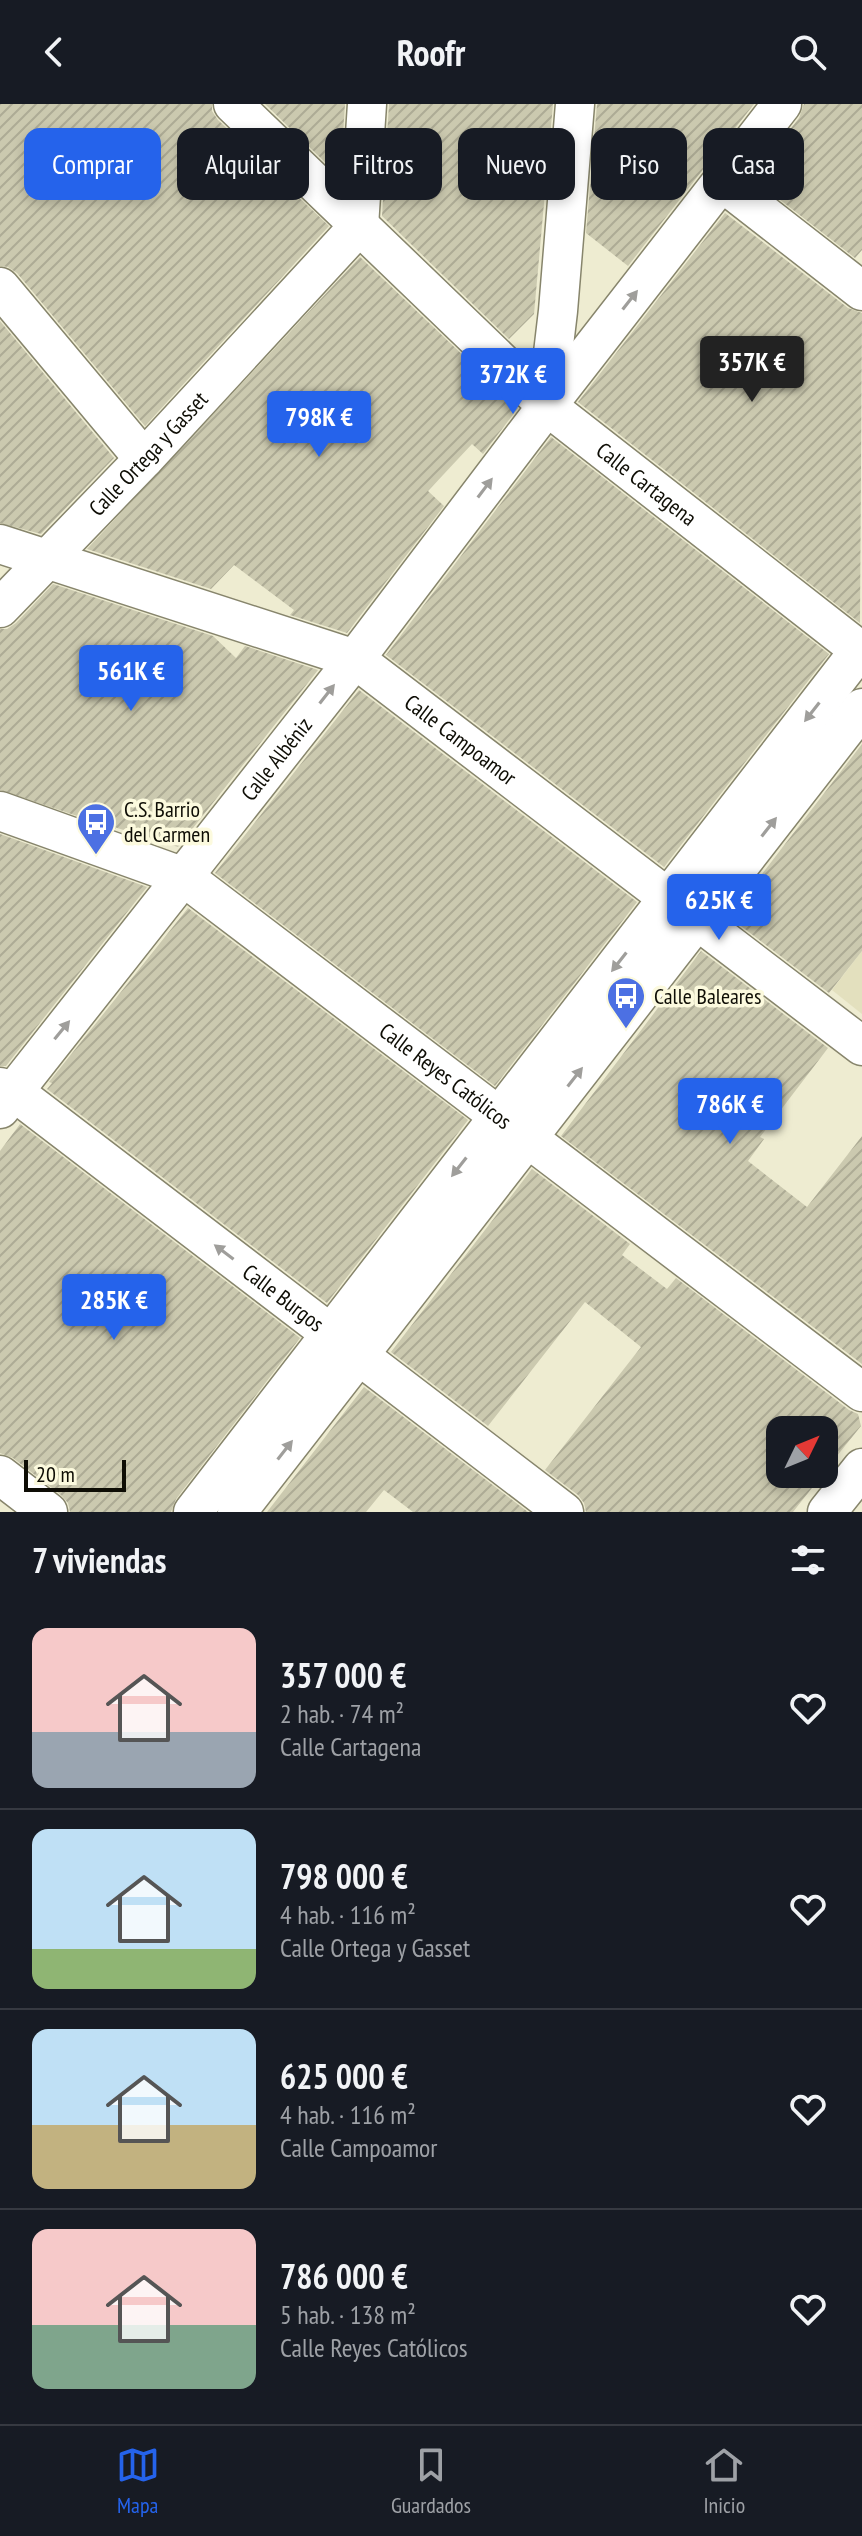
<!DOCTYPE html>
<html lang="es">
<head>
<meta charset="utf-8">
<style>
  body { margin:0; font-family:"PT Sans Narrow",sans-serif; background:#242831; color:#f1f3f6; height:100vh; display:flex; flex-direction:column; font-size:30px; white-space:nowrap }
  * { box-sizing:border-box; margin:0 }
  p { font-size:26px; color:#9ea1a6 }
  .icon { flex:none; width:44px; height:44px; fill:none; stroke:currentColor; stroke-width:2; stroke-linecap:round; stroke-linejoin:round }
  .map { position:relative; height:1408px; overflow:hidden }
  .side { display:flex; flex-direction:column; background:#171b24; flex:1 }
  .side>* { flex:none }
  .banner { position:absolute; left:24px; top:24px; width:814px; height:72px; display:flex; gap:16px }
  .needle { width:52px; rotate:47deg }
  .buttons { position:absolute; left:766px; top:1312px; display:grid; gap:16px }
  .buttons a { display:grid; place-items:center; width:72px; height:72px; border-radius:16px; background:#171b24; box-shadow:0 4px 12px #0003; font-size:40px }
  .scale { position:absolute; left:24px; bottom:20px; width:102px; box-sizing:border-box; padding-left:8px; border:4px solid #0e0d05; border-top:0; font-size:22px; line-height:28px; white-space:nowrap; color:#0e0d05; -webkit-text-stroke:6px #fcfade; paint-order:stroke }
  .price { position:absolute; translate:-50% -68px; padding:0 18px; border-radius:8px; background:#2563eb; color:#fff; font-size:26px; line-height:52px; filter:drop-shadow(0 2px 4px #0008) }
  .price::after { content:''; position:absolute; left:50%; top:48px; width:24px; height:18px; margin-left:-12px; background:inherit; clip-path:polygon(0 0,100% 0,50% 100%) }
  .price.on { background:#222; color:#fff }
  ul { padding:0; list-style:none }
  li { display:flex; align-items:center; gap:24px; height:200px; padding:0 32px }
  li+li { border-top:2px solid #363941 }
  li span { display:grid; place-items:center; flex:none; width:224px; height:160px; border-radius:16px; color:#555 }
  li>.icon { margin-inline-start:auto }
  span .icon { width:96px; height:96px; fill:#fffc; stroke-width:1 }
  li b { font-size:34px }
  h2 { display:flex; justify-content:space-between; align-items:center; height:96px; padding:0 32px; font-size:34px }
  .chip { padding:0 28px; border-radius:16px; background:#171b24; box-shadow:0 4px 12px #0003; font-size:28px; line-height:72px }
  .chip.on { background:#2563eb; color:#fff }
  header { display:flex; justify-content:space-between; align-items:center; height:104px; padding:0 32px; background:#171b24; font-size:36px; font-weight:600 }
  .menu { display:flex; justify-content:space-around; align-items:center; height:112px; border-top:2px solid #363941; background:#171b24; font-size:22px; color:#9ea1a6 }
  .menu a { display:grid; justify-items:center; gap:4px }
  .menu .on { color:#2563eb }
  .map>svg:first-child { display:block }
  .built { fill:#e3e0be }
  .building { fill:url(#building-hatch) }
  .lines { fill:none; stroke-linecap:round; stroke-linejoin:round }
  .minor-casing { stroke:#87856c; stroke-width:41 }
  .minor { stroke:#fff; stroke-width:38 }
  .oneway { fill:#9f9e9b }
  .labels { text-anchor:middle; stroke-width:7; stroke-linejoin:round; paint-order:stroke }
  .street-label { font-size:22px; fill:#0e0d05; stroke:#fcfade }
  .poi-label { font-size:22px; fill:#0e0d05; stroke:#fcfade; text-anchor:start }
</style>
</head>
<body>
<header><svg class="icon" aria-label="back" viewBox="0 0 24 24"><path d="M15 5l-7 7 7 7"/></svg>Roofr<svg class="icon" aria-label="search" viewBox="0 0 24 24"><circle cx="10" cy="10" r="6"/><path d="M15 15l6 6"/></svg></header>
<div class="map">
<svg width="862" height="1408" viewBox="0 0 862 1408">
  <defs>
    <pattern id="building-hatch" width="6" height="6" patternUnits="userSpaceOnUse" patternTransform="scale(2)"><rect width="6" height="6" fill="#cbc9af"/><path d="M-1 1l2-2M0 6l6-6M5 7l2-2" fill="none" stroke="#adab95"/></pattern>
  </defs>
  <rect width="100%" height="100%" fill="#eeecd1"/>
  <!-- built -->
  <polygon class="built" points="862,847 862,910 832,886"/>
  <!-- building -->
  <g class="building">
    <polygon points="0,0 212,0 212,7 218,16 329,122 145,322 17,169 8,163 0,162"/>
    <polygon points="265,0 345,0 341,62 330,63"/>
    <polygon points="389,0 553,0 534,210 509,235 382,112"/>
    <polygon points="597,0 754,0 628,162 586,129"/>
    <polygon points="804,0 862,0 862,146 855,154 752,74 799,14"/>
    <polygon points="725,109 848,204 862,209 860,519 578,298"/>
    <polygon points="360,153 518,304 483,350 472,340 428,387 444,402 347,529 290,511 294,506 234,461 211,485 87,445"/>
    <polygon points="0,217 114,354 41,430 0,419"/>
    <polygon points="551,333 829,550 664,763 386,551"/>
    <polygon points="53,480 213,532 236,554 245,542 318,566 178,743 114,723 116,725 0,686 0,525 7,525 16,519"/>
    <polygon points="359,586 637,798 495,982 215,769"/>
    <polygon points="862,640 862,847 829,889 729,813"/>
    <polygon points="0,730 147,783 6,962 0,962"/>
    <polygon points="188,804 468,1016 327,1199 47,985 52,979 49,978"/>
    <polygon points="701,847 828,944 760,1033 764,1035 748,1057 807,1103 862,1032 862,1260 561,1032"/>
    <polygon points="20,1020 300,1234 176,1395 171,1408 70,1408 68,1399 61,1391 13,1354 0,1349 0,1047"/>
    <polygon points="532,1065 630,1140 622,1151 667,1185 676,1174 849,1306 858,1310 861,1322 824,1368 824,1326 780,1326 780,1370 823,1370 793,1408 586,1408 584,1399 578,1391 545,1366 641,1243 585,1198 488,1322 391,1248"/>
    <polygon points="364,1283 528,1408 413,1408 384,1386 366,1408 267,1408"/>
  </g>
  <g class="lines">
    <defs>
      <g id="minor">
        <path id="s1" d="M233,0L547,302L862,548"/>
        <polyline points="722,78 862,187"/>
        <polyline points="0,183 144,355"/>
        <polyline points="547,300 558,207 575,0"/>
        <path id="s2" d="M0,440L355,555L862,942"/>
        <path id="s3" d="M0,504L144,355L359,122L367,0"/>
        <path id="s4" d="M0,707L184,773L862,1288"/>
        <path id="s5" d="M0,983L13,987L564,1408"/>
        <path id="s6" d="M0,1005L355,555L547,302L782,0"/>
        <polyline points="0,1371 48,1408"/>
        <polyline points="193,1408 862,543"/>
        <polyline points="237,1408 862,604"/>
        <polyline points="827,1408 862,1364"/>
      </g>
    </defs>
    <!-- minor casing -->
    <use href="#minor" class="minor-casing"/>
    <!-- minor -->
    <use href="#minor" class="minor"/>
  </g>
  <!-- one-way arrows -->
  <defs><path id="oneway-solid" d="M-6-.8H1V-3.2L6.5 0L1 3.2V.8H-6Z" transform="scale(2)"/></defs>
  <g class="oneway">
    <use href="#oneway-solid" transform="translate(630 196) rotate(-52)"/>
    <use href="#oneway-solid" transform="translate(485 384) rotate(-53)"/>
    <use href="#oneway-solid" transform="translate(327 590) rotate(-52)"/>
    <use href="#oneway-solid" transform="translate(812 608) rotate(128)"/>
    <use href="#oneway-solid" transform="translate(769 723) rotate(-52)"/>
    <use href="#oneway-solid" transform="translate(619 858) rotate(128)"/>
    <use href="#oneway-solid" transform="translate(62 926) rotate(-51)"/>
    <use href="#oneway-solid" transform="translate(575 973) rotate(-52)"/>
    <use href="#oneway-solid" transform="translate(459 1063) rotate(128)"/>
    <use href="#oneway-solid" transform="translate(224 1148) rotate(-143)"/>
    <use href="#oneway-solid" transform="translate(285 1346) rotate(-52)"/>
  </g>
  <!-- icons -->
  <defs>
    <symbol id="bus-pin" viewBox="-11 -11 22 30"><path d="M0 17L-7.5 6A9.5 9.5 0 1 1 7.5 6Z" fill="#4c70e3" stroke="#fcfade"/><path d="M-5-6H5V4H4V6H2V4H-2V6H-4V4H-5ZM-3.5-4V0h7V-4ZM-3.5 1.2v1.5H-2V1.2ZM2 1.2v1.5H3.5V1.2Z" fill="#fff"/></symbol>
  </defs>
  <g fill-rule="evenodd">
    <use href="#bus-pin" x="74" y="696" width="44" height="60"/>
    <use href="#bus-pin" x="604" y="870" width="44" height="60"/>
  </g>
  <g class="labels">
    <!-- street labels -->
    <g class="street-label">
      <text dy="8" stroke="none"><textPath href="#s3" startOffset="214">Calle Ortega y Gasset</textPath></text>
      <text dy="8" stroke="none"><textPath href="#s1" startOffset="562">Calle Cartagena</textPath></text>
      <text dy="8" stroke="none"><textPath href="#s2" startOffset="506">Calle Campoamor</textPath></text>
      <text dy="8" stroke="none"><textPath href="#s6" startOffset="446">Calle Albéniz</textPath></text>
      <text dy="8" stroke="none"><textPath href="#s4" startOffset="524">Calle Reyes Católicos</textPath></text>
      <text dy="8" stroke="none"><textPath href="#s5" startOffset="354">Calle Burgos</textPath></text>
    </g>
    <!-- poi labels -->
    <g class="poi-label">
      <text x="124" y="713">C.S. Barrio<tspan x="124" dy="25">del Carmen</tspan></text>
      <text x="654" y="900">Calle Baleares</text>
    </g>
  </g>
</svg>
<div class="buttons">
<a><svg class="needle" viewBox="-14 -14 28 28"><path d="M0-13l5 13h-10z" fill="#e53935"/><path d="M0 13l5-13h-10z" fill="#9ea1a6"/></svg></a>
</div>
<div class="scale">20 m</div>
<b class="price on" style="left:752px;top:300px">357K €</b>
<b class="price" style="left:513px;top:312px">372K €</b>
<b class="price" style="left:319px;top:355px">798K €</b>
<b class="price" style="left:131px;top:609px">561K €</b>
<b class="price" style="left:719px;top:838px">625K €</b>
<b class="price" style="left:730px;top:1042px">786K €</b>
<b class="price" style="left:114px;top:1238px">285K €</b>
<div class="banner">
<a class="chip on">Comprar</a>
<a class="chip">Alquilar</a>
<a class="chip">Filtros</a>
<a class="chip">Nuevo</a>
<a class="chip">Piso</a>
<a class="chip">Casa</a>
</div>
</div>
<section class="side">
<h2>7 viviendas<svg class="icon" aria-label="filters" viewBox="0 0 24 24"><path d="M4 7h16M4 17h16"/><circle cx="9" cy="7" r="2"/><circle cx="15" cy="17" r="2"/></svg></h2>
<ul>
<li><span style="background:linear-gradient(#f6c9c9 65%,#9aa5b1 0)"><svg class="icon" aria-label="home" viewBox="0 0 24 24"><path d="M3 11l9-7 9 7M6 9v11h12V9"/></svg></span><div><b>357 000 €</b><p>2 hab. · 74 m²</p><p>Calle Cartagena</p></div><svg class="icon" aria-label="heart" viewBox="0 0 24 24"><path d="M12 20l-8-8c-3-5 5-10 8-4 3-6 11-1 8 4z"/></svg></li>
<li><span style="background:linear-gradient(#bfe0f5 75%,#8fb573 0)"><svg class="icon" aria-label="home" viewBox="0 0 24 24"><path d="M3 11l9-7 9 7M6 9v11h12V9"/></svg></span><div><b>798 000 €</b><p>4 hab. · 116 m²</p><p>Calle Ortega y Gasset</p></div><svg class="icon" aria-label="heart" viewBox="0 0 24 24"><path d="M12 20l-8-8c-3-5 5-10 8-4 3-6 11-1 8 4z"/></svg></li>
<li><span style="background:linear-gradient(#bfe0f5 60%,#c2b280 0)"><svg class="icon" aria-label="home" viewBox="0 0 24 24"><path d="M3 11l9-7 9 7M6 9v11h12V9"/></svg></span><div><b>625 000 €</b><p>4 hab. · 116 m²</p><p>Calle Campoamor</p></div><svg class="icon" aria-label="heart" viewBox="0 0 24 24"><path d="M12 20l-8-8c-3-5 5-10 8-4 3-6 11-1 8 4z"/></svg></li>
<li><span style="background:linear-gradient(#f6c9c9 60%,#7fa58c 0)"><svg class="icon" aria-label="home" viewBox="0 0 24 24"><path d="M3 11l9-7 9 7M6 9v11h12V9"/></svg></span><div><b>786 000 €</b><p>5 hab. · 138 m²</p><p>Calle Reyes Católicos</p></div><svg class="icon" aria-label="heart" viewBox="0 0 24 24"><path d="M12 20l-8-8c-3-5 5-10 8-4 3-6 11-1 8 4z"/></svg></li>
</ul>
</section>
<nav class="menu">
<a class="on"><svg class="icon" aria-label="map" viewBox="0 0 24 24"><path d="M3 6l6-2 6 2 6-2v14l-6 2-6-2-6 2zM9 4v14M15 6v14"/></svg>Mapa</a>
<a><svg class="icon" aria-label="saved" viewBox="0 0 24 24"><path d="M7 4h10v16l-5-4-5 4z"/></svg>Guardados</a>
<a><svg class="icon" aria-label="home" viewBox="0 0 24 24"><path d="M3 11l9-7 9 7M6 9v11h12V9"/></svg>Inicio</a>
</nav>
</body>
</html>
